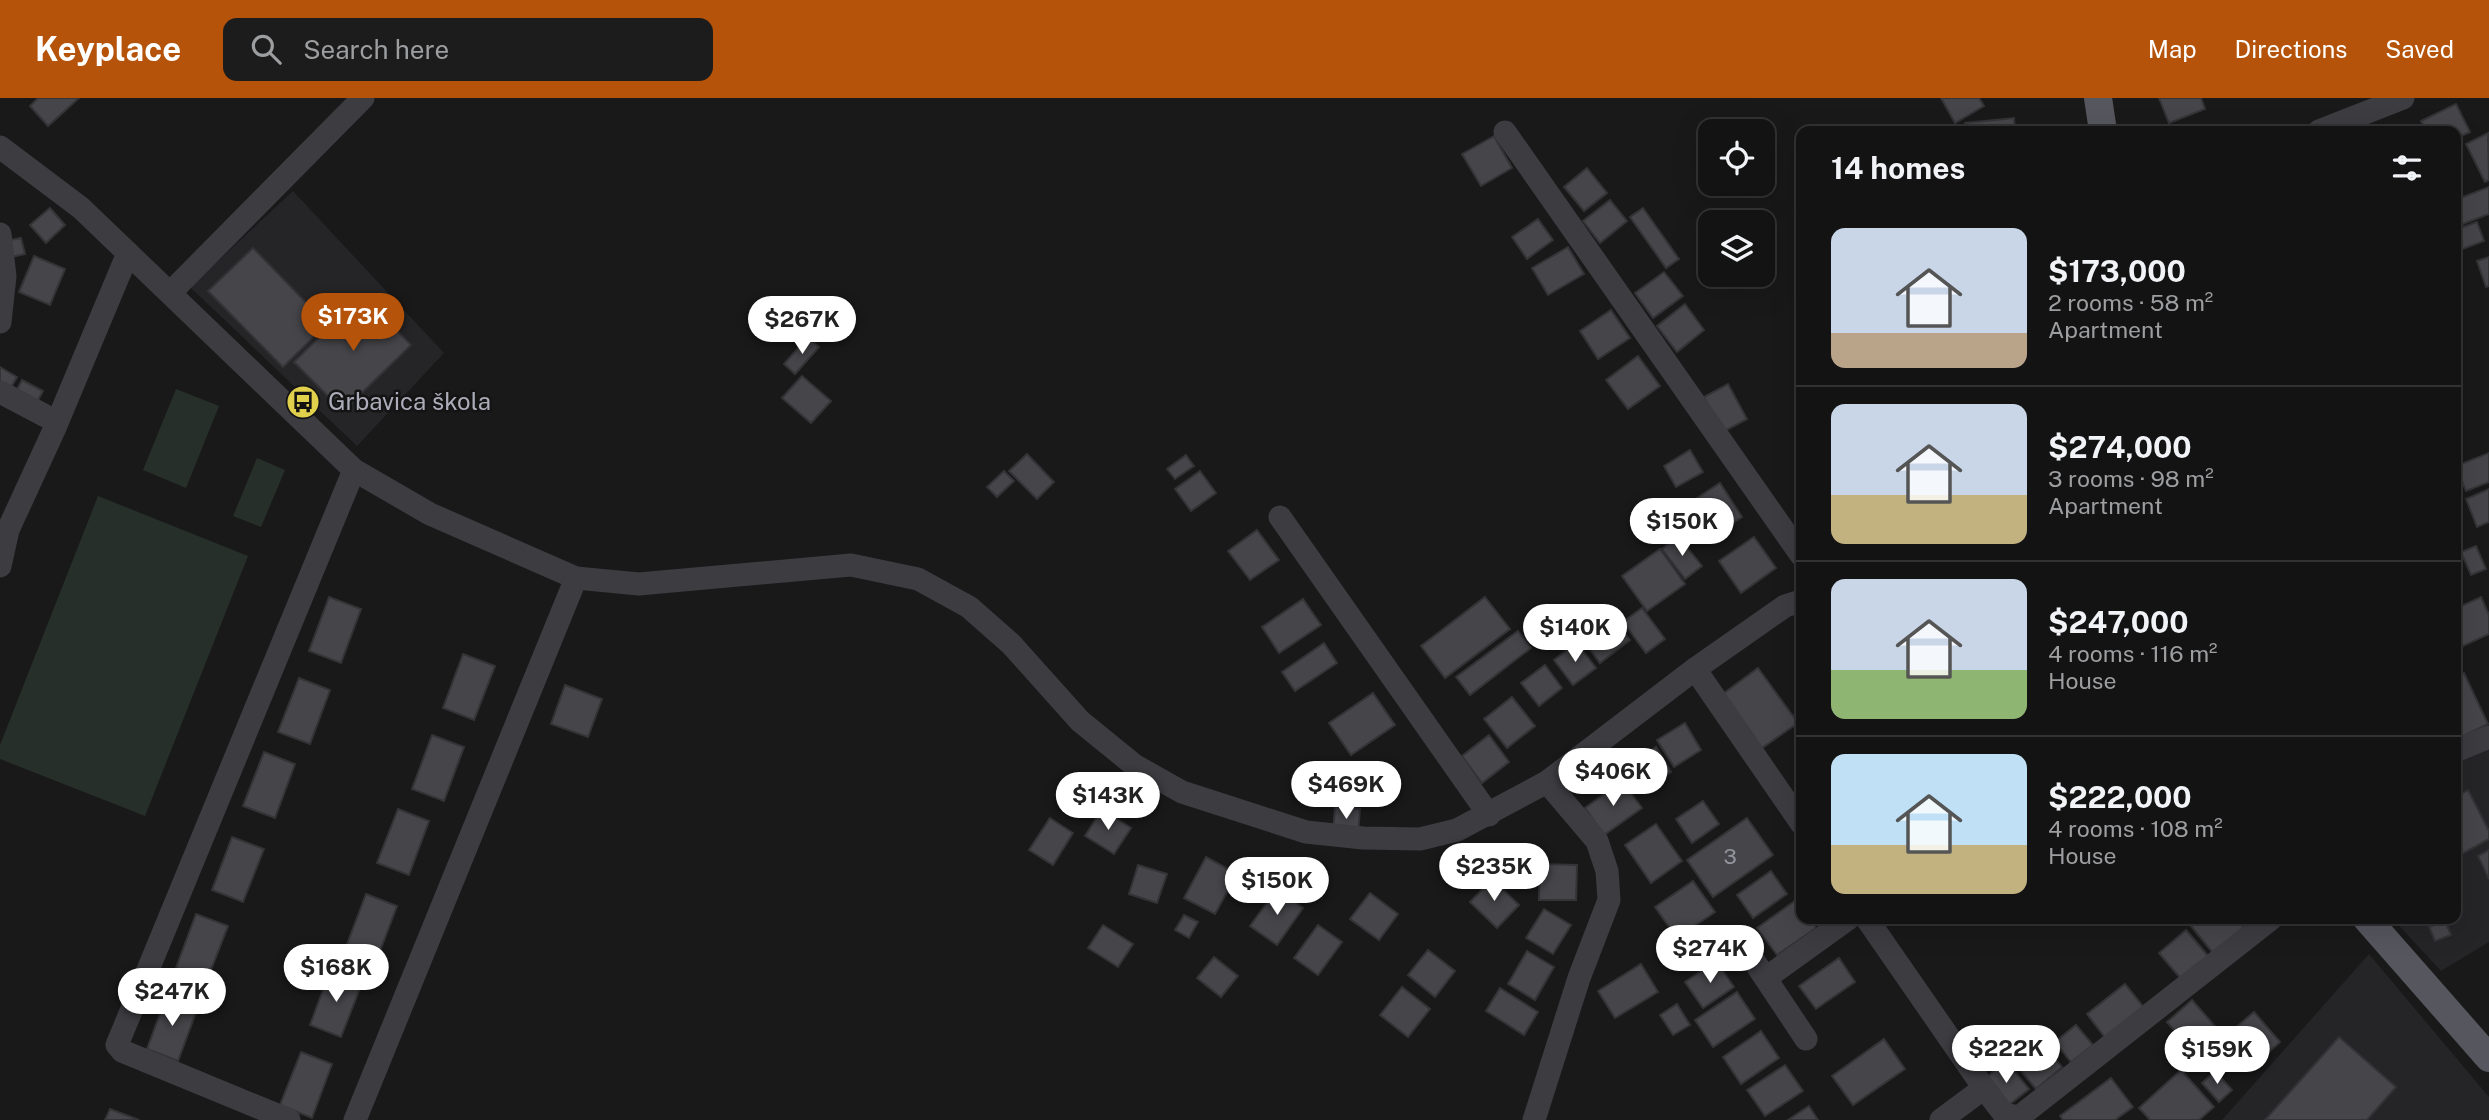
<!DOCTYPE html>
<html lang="en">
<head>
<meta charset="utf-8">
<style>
  body { margin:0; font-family:"Public Sans",sans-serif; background:#1c1c1d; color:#f1f3f6; height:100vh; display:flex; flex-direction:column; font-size:26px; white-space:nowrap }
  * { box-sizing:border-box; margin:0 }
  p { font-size:23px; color:#9d9ea0 }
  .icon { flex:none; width:38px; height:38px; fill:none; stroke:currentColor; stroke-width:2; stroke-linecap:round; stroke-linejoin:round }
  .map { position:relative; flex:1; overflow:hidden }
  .side { position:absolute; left:1796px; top:28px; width:665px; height:798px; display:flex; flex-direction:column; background:#131314; border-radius:14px; box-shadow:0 7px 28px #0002,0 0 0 2px #323234 }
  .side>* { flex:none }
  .fabs { position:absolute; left:1698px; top:21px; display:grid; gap:14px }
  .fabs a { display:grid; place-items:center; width:77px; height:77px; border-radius:14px; background:#131314; box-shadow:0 7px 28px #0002,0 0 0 2px #323234; font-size:35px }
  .price { position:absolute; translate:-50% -60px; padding:0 16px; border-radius:24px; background:#fff; color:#222; font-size:23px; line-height:46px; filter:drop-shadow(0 2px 4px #0008) }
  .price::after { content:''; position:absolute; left:50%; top:42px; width:21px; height:16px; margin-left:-10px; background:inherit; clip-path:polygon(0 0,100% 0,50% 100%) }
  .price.on { background:#b45309; color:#fff }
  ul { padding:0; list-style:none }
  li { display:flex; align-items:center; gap:21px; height:175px; padding:0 35px }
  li+li { border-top:2px solid #323234 }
  li span { display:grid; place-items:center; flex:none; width:196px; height:140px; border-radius:14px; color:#555 }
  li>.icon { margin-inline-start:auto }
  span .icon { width:84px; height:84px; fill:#fffc; stroke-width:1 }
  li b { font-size:30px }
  h2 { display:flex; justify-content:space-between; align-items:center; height:84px; padding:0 35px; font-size:30px }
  header { display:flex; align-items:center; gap:42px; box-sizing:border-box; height:98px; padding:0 35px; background:#b45309; color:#fff }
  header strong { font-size:33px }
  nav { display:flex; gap:38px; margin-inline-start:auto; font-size:24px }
  .search { width:490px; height:63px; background:#1c1c1d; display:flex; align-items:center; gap:18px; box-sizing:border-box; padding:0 24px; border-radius:14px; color:#9d9ea0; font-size:26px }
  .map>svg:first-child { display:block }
  .built { fill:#252527 }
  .green { fill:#272f2a }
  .building { fill:#46464a; stroke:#343336; stroke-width:2 }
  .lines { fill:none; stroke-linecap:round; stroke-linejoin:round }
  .minor { stroke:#3c3c41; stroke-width:23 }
  .major { stroke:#56565e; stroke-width:28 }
  .labels { text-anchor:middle; stroke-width:5; stroke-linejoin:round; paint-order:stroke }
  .number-label { font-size:21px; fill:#92939d }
  .poi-label { font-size:24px; fill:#acadb9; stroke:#141415; text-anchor:start }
</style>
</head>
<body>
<header>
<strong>Keyplace</strong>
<div class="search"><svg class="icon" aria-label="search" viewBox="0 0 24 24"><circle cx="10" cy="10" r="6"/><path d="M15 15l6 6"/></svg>Search here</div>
<nav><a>Map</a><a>Directions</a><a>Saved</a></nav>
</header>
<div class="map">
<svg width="2489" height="1022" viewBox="0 0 2489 1022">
  <rect width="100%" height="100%" fill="#19191a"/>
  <!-- built -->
  <g class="built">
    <polygon points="293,93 444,255 357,348 190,189"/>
    <polygon points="2489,642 2489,844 2441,873 2393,821 2455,821 2455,655"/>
    <polygon points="2369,856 2489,999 2489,1022 2222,1022"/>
  </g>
  <!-- green -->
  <g class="green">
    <polygon points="176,291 219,308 186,390 143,372"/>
    <polygon points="257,360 285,372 261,429 233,418"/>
    <polygon points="98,398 248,458 145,718 0,661 0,647"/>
  </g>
  <!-- building -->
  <g class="building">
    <polygon points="38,0 79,0 48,28 30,8"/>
    <polygon points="1941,0 1979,0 1984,8 1955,25"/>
    <polygon points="2159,0 2201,0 2205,11 2169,25"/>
    <polygon points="2456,6 2470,34 2455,41 2455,33 2426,33 2421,23"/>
    <polygon points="2014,20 2015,33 1966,33 1965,25"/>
    <polygon points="2488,35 2489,82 2485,84 2466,46"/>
    <polygon points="1494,38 1512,70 1481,88 1462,56"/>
    <polygon points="1587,70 1607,95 1584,113 1564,89"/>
    <polygon points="2489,89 2489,116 2455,129 2455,102"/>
    <polygon points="1610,102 1627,123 1600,145 1583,123"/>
    <polygon points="50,110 65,127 46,145 30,127"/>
    <polygon points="1643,110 1679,161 1666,170 1630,119"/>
    <polygon points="1538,121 1553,142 1527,161 1512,139"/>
    <polygon points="2477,124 2484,143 2460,152 2455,132"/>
    <polygon points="21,140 25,156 8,160 5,143"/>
    <polygon points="1568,149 1584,176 1548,197 1532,170"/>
    <polygon points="253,150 327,226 283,269 208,193"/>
    <polygon points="34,158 65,171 50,207 19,194"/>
    <polygon points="2489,159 2489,188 2486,189 2477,163"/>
    <polygon points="1664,174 1683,198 1653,220 1635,195"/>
    <polygon points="362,197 411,247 343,313 294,264"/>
    <polygon points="1685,206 1704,232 1677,254 1657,228"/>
    <polygon points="1611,212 1630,240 1598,261 1580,233"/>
    <polygon points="808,239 819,249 795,276 784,266"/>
    <polygon points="1638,258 1660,288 1628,311 1606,282"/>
    <polygon points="0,269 17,279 9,293 0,288"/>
    <polygon points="802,278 831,303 811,325 782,300"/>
    <polygon points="22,282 43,293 36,306 15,295"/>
    <polygon points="1728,286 1747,321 1723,334 1704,299"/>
    <polygon points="1690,352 1703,374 1676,389 1664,368"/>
    <polygon points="2489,355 2489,384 2466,393 2456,368"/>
    <polygon points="1027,356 1054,384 1037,401 1009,373"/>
    <polygon points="1186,357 1194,368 1175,381 1167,371"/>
    <polygon points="1004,373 1014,383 997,399 987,389"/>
    <polygon points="1200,373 1216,395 1191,413 1175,391"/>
    <polygon points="1720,385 1742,419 1705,444 1682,410"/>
    <polygon points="2489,391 2489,424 2477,429 2466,401"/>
    <polygon points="1257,432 1279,462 1250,482 1228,453"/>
    <polygon points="1678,438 1702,468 1685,481 1662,451"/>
    <polygon points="1754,439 1776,470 1741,495 1719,463"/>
    <polygon points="2476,448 2486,471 2471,477 2461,454"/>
    <polygon points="1660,451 1685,486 1647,513 1622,478"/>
    <polygon points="329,499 361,511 341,565 309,553"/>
    <polygon points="1485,499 1510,531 1445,580 1421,548"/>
    <polygon points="2481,499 2489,517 2489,536 2463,548 2455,532 2455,511"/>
    <polygon points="1303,501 1321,527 1279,555 1262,529"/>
    <polygon points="1642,510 1665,541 1646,555 1623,524"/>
    <polygon points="1610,516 1630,542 1600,565 1580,538"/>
    <polygon points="1518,533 1531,550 1470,597 1456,579"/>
    <polygon points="1324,545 1337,565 1295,593 1282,574"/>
    <polygon points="1577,545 1596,570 1573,587 1554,562"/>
    <polygon points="463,556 495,568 474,622 443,610"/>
    <polygon points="1545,567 1562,590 1539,608 1521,585"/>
    <polygon points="1758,570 1798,625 1759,652 1720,598"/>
    <polygon points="2464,575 2488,626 2456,642 2455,580"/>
    <polygon points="299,580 330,592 310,646 278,634"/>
    <polygon points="565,587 602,601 588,639 551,626"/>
    <polygon points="1373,595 1395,627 1351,657 1329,625"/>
    <polygon points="1512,599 1535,628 1507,650 1484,621"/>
    <polygon points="1685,625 1701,652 1674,669 1657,642"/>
    <polygon points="432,637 464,649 444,703 412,691"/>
    <polygon points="1489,637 1509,664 1482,685 1462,658"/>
    <polygon points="1656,649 1671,674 1646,689 1631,665"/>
    <polygon points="264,654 295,666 275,720 243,708"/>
    <polygon points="1622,683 1642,710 1604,737 1585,710"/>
    <polygon points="2468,692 2489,733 2489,741 2460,757 2455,749 2455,699"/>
    <polygon points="1703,703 1719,726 1692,745 1676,721"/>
    <polygon points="1335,709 1360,711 1358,737 1333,735"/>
    <polygon points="398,711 429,723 409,777 377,765"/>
    <polygon points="1102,711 1131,730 1114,756 1085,738"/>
    <polygon points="1050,720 1073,735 1053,767 1029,752"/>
    <polygon points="1747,720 1773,757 1713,799 1687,762"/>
    <polygon points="1656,726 1682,763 1651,785 1625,747"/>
    <polygon points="232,739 264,751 243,804 212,792"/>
    <polygon points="2489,752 2489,781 2478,758"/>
    <polygon points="1206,759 1237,776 1215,816 1184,800"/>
    <polygon points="1540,766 1577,767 1576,802 1539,802"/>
    <polygon points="1138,767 1167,776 1157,805 1129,796"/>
    <polygon points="1771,773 1787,796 1753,820 1737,797"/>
    <polygon points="1492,781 1519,807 1497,830 1470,804"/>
    <polygon points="1693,783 1715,814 1677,840 1655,809"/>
    <polygon points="1277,791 1303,810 1277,847 1250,828"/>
    <polygon points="1370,795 1398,816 1379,842 1350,821"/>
    <polygon points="366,796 397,808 377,861 346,849"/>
    <polygon points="1796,802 1801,808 1801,821 1810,821 1816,830 1777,857 1757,830"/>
    <polygon points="1544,811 1571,827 1553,856 1526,840"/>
    <polygon points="196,816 228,828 207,882 176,870"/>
    <polygon points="1184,817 1198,824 1189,840 1175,832"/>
    <polygon points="2189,821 2236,821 2244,830 2213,855 2187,823"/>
    <polygon points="2445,823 2451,837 2435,843 2429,829"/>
    <polygon points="1103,827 1133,846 1118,869 1088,850"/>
    <polygon points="1318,827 1342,844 1318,877 1294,860"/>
    <polygon points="2186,832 2209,859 2182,882 2159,855"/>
    <polygon points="1428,852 1455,873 1435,899 1408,877"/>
    <polygon points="1527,853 1554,869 1535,902 1508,886"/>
    <polygon points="1214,859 1238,878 1221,899 1197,880"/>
    <polygon points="1839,860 1855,884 1816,911 1799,888"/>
    <polygon points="1716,863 1734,889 1703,910 1685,884"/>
    <polygon points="1641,866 1658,894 1615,920 1598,893"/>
    <polygon points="330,873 362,885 341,939 310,927"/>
    <polygon points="2125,886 2146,912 2107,942 2087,916"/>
    <polygon points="1402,889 1430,911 1408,939 1380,917"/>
    <polygon points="1500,890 1538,914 1524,937 1486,913"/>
    <polygon points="1737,894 1755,921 1713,949 1695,922"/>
    <polygon points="167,897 198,909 178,963 147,951"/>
    <polygon points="2192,902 2219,933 2194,955 2167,924"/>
    <polygon points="1677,906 1690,927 1673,937 1660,917"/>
    <polygon points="2254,914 2280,944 2248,973 2221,942"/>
    <polygon points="2076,927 2093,947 2071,964 2055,944"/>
    <polygon points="1761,933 1779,960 1741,986 1723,959"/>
    <polygon points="2339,939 2396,989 2367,1022 2265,1022"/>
    <polygon points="1884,941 1905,971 1853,1007 1832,978"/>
    <polygon points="2043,946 2062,969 2036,991 2017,968"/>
    <polygon points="301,954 332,966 312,1020 280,1007"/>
    <polygon points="2006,963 2029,991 2005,1010 1982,983"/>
    <polygon points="1785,967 1803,993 1765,1018 1747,992"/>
    <polygon points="2181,972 2214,1009 2199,1022 2150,1022 2139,1010"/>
    <polygon points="2215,973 2232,992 2219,1004 2202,985"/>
    <polygon points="2111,980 2133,1009 2115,1022 2063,1022 2060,1018"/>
    <polygon points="1809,1008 1818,1022 1788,1022"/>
    <polygon points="110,1011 139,1022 105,1022"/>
  </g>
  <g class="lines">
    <!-- minor -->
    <g class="minor">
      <polyline points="2319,33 2403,0"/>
      <polyline points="1505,34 1801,457"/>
      <polyline points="0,49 81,110 354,372 430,416 576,480 639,486 851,467 918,481 969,509 1011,546 1080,623 1134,667 1182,694 1306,734 1363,740 1420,741 1457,732 1547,684 1695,571 1785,508 1801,503"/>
      <polyline points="0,136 5,178 0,224"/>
      <polyline points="170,195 363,0"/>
      <polyline points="0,294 57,324"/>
      <polyline points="1280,419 1489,717"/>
      <polyline points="0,468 8,432 54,332 128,155"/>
      <polyline points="1695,571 1801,725"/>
      <polyline points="2455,653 2489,639"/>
      <polyline points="1867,821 1984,990"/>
      <polyline points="1740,842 1806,941"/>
      <polyline points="1766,880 1848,821"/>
      <polyline points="289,1022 122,953 117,947 354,372"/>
      <polyline points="355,1022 576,480"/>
      <polyline points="1534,1022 1579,880 1609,802 1607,773 1597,743 1547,684"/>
      <polyline points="1941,1022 1984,990 2004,1016 2019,1019 2271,821"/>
    </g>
    <!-- major -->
    <g class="major">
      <polyline points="2098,0 2103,33"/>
      <polyline points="2367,821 2489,960"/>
    </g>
  </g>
  <!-- icons -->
  <defs>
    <symbol id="bus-disc" viewBox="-11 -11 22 22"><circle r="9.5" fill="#e0d04b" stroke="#141415"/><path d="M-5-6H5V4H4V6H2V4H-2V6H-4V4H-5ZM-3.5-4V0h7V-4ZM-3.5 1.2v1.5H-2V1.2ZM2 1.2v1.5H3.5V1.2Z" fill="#111"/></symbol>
  </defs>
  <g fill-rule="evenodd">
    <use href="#bus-disc" x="284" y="285" width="38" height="38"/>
  </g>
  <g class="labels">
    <!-- number labels -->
    <g class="number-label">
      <text x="1730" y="766">3</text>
    </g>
    <!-- poi labels -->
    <g class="poi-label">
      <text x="328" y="312">Grbavica škola</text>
    </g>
  </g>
</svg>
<div class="fabs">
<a><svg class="icon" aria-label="locate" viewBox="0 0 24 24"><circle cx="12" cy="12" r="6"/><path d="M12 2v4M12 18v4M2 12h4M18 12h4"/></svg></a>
<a><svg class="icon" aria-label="layers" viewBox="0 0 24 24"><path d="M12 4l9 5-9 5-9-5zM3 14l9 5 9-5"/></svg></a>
</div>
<b class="price on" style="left:353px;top:255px">$173K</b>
<b class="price" style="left:802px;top:258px">$267K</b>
<b class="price" style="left:1682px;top:460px">$150K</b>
<b class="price" style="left:1575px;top:566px">$140K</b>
<b class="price" style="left:1613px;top:710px">$406K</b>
<b class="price" style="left:1346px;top:723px">$469K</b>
<b class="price" style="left:1108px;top:734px">$143K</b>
<b class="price" style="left:1494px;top:805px">$235K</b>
<b class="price" style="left:1277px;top:819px">$150K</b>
<b class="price" style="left:1710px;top:887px">$274K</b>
<b class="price" style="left:336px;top:906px">$168K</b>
<b class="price" style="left:172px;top:930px">$247K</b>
<b class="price" style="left:2006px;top:987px">$222K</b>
<b class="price" style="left:2217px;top:988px">$159K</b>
<section class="side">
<h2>14 homes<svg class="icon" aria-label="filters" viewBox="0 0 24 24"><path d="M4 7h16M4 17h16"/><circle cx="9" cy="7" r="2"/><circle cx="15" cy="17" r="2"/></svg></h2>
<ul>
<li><span style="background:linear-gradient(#c9d6e8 75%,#b9a48a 0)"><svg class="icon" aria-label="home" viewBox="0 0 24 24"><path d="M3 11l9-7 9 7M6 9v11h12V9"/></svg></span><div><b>$173,000</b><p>2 rooms · 58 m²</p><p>Apartment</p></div></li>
<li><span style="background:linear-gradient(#c9d6e8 65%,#c2b280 0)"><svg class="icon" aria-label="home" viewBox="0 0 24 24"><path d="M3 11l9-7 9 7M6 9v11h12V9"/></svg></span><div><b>$274,000</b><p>3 rooms · 98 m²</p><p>Apartment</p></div></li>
<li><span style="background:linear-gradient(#c9d6e8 65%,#8fb573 0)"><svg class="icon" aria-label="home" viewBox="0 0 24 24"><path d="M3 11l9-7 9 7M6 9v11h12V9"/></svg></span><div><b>$247,000</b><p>4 rooms · 116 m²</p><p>House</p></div></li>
<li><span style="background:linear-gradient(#bfe0f5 65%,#c2b280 0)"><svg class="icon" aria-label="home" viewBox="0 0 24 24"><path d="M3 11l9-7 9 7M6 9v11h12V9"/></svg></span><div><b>$222,000</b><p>4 rooms · 108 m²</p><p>House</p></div></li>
</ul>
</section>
</div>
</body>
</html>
